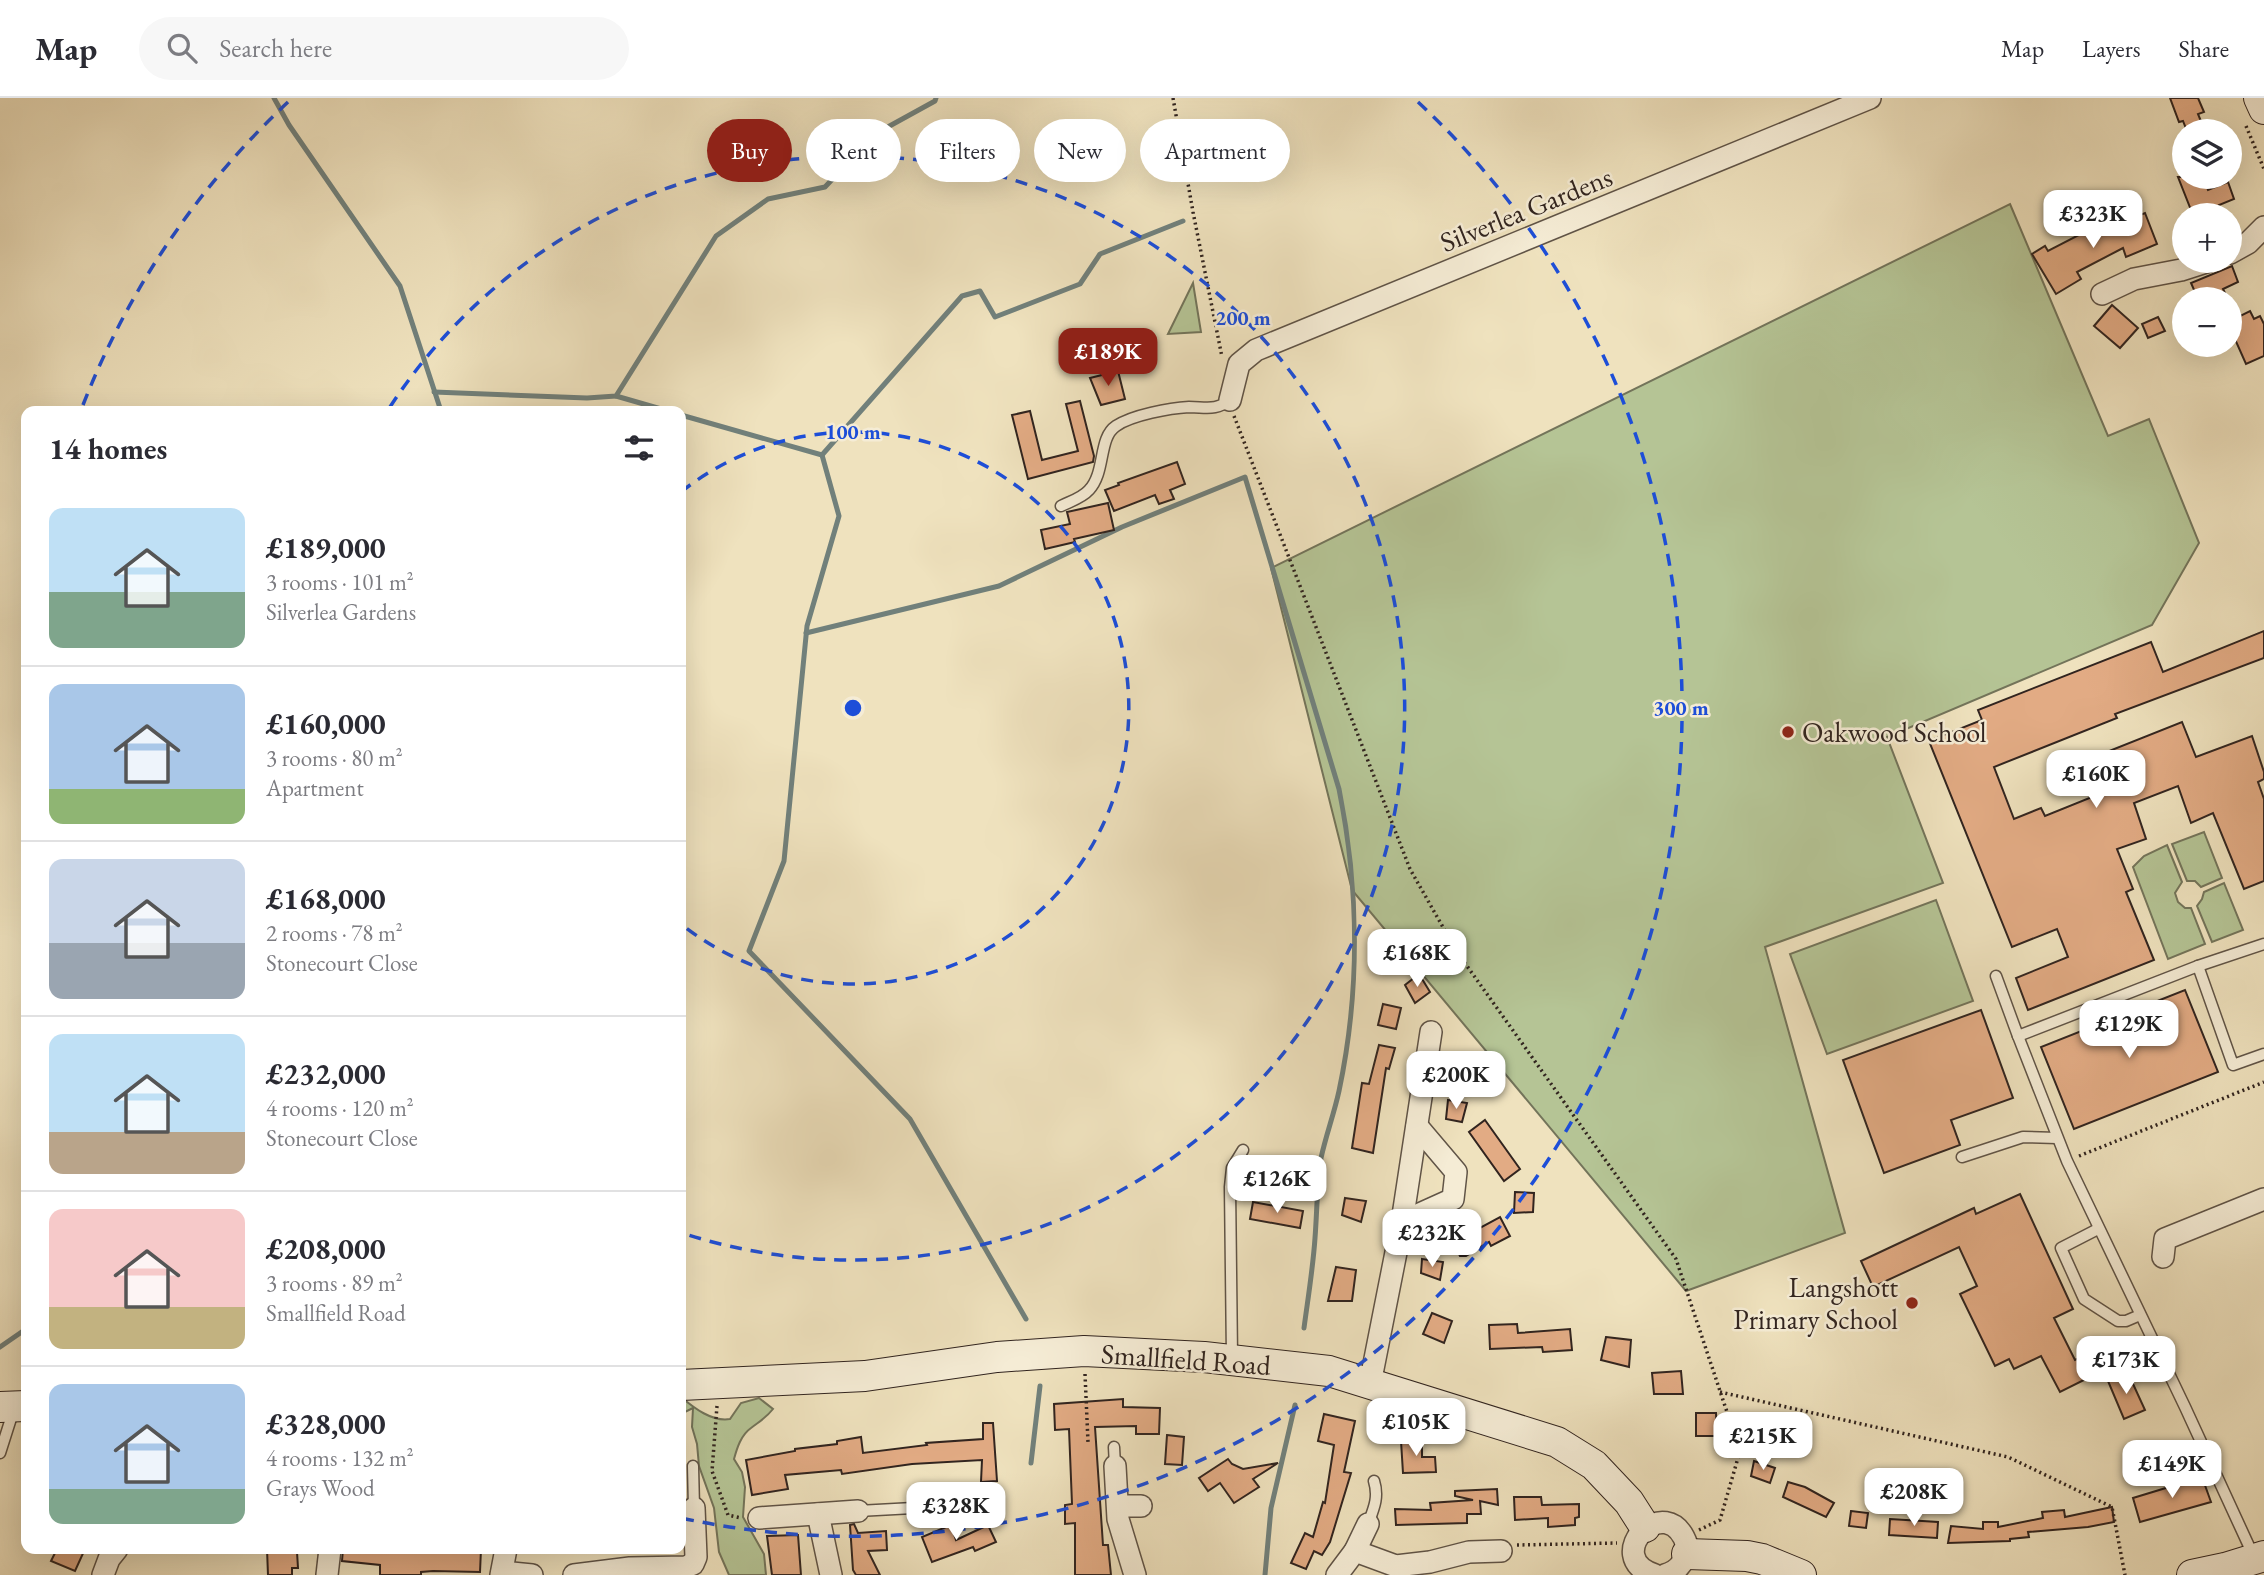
<!DOCTYPE html>
<html lang="en">
<head>
<meta charset="utf-8">
<style>
  body { margin:0; font-family:"EB Garamond",serif; background:#f7f7f7; color:#2b2b33; height:100vh; display:flex; flex-direction:column; font-size:26px; white-space:nowrap }
  * { box-sizing:border-box; margin:0 }
  p { font-size:23px; color:#7c7c81 }
  .icon { flex:none; width:38px; height:38px; fill:none; stroke:currentColor; stroke-width:2; stroke-linecap:round; stroke-linejoin:round }
  .map { position:relative; flex:1; overflow:hidden }
  .panel { position:absolute; left:21px; top:308px; width:665px; height:1148px; display:flex; flex-direction:column; background:#fff; border-radius:14px; box-shadow:0 7px 28px #0002 }
  .panel>* { flex:none }
  .top-card { position:absolute; left:707px; top:21px; width:665px; height:63px; display:flex; gap:14px }
  .buttons { position:absolute; left:2172px; top:21px; display:grid; gap:14px }
  .buttons a { display:grid; place-items:center; width:70px; height:70px; border-radius:50%; background:#fff; box-shadow:0 7px 28px #0002; font-size:35px }
  .price { position:absolute; translate:-50% -60px; padding:0 16px; border-radius:14px; background:#fff; color:#222; font-size:23px; line-height:46px; filter:drop-shadow(0 2px 4px #0008) }
  .price::after { content:''; position:absolute; left:50%; top:42px; width:21px; height:16px; margin-left:-10px; background:inherit; clip-path:polygon(0 0,100% 0,50% 100%) }
  .price.active { background:#8f2418; color:#fff }
  ul { padding:0; list-style:none }
  li { display:flex; align-items:center; gap:21px; height:175px; padding:0 28px }
  li+li { border-top:2px solid #e1e1e2 }
  li span { display:grid; place-items:center; flex:none; width:196px; height:140px; border-radius:14px; color:#555 }
  li>.icon { margin-inline-start:auto }
  span .icon { width:84px; height:84px; fill:#fffc; stroke-width:1 }
  li b { font-size:30px }
  h2 { display:flex; justify-content:space-between; align-items:center; height:84px; padding:0 28px; font-size:30px }
  .pill { padding:0 24px; border-radius:32px; background:#fff; box-shadow:0 7px 28px #0002; font-size:24px; line-height:63px }
  .pill.active { background:#8f2418; color:#fff }
  header { display:flex; align-items:center; gap:42px; box-sizing:border-box; height:98px; padding:0 35px; background:#fff; border-bottom:2px solid #e1e1e2 }
  header strong { font-size:33px }
  nav { display:flex; gap:38px; margin-inline-start:auto; font-size:24px }
  .search { width:490px; height:63px; background:#f7f7f7; display:flex; align-items:center; gap:18px; box-sizing:border-box; padding:0 24px; border-radius:38px; color:#7c7c81; font-size:26px }
  .map>svg:first-child { display:block }
  .green { fill:#b5c495; stroke:#73745a; stroke-width:2 }
  .lines { fill:none; stroke-linecap:round; stroke-linejoin:round }
  .stream { stroke:#71807b; stroke-width:5 }
  .building { fill:#e2ab84; stroke:#31241f; stroke-width:2 }
  .lane-casing { stroke:#605447; stroke-width:13 }
  .street-casing { stroke:#605447; stroke-width:24 }
  .secondary-casing { stroke:#31241f; stroke-width:32 }
  .path { stroke:#31241f; stroke-width:3.5; stroke-dasharray:2 3.5; stroke-linecap:butt }
  .lane { stroke:#f5ecd5; stroke-width:10 }
  .street { stroke:#f5ecd5; stroke-width:21 }
  .secondary { stroke:#f5ecd5; stroke-width:30 }
  .ring { fill:none; stroke:#1d4ed8; stroke-width:3.5; stroke-dasharray:12 9 }
  .poi-dot { fill:#8f2418; stroke:#f5ecd5; stroke-width:2.5 }
  .labels { text-anchor:middle; stroke-width:5; stroke-linejoin:round; paint-order:stroke }
  .street-label { font-size:28px; fill:#31241f; stroke:#f5ecd5 }
  .poi-label { font-size:28px; fill:#31241f; stroke:#f5ecd5; text-anchor:start }
  .centre { fill:#1d4ed8; stroke:#f5ecd5; stroke-width:3.5 }
  .ring-label { font-size:21px; text-anchor:middle; font-weight:bold; fill:#1d4ed8; stroke:#f5ecd5; stroke-width:5; stroke-linejoin:round; paint-order:stroke }
</style>
</head>
<body>
<header>
<strong>Map</strong>
<div class="search"><svg class="icon" aria-label="search" viewBox="0 0 24 24"><circle cx="10" cy="10" r="6"/><path d="M15 15l6 6"/></svg>Search here</div>
<nav><a>Map</a><a>Layers</a><a>Share</a></nav>
</header>
<div class="map">
<svg width="2264" height="1477" viewBox="0 0 2264 1477">
  <rect width="100%" height="100%" fill="#efe2be"/>
  <filter id="stains"><feTurbulence type="fractalNoise" baseFrequency=".00286" numOctaves="4"/><feColorMatrix values="0 0 0 0 .2 0 0 0 0 .09 0 0 0 0 .02 0 0 0 .5 -.17"/></filter>
  <radialGradient id="worn" r=".72"><stop offset=".6" stop-color="#630" stop-opacity="0"/><stop offset="1" stop-color="#630" stop-opacity=".3"/></radialGradient>
  <!-- green -->
  <g class="green">
    <polygon points="2010,106 2108,338 2149,321 2199,445 2152,527 1887,639 1943,785 1765,849 1845,1135 1686,1193 1352,792 1271,470"/>
    <polygon points="1193,185 1201,234 1168,236"/>
    <polygon points="2204,734 2222,780 2201,789 2195,783 2187,783 2172,746"/>
    <polygon points="2167,747 2182,784 2175,795 2178,804 2185,810 2191,810 2205,846 2168,861 2133,769 2144,758"/>
    <polygon points="2224,785 2243,832 2212,844 2197,808 2202,801 2204,794"/>
    <polygon points="1936,802 1973,903 1827,956 1790,856"/>
    <path d="M681,1299C694,1310 712,1324 730,1321L741,1305L759,1300L773,1311C766,1320 760,1323 751,1330C741,1337 737,1350 734,1361L742,1374L745,1389L743,1419L764,1456L766,1477H729L719,1454L714,1410L699,1368L697,1346L692,1329L693,1310L681,1316Z"/>
  </g>
  <g class="lines">
    <!-- stream -->
    <g class="stream">
      <polyline points="274,0 289,27 400,188 441,313"/>
      <polyline points="434,294 587,300 616,298 716,138 768,101 825,89 875,36 935,3 936,0"/>
      <polyline points="616,298 668,313"/>
      <polyline points="681,317 822,357 962,198 980,193 995,219 1080,186 1100,156 1183,123"/>
      <polyline points="822,357 839,418 807,528 784,763 749,853 910,1021 1026,1221"/>
      <path d="M806,535L999,488L1122,429L1245,379L1339,691C1359,790 1360,894 1339,993C1334,1016 1326,1037 1321,1060C1317,1086 1317,1114 1315,1140C1313,1170 1308,1200 1304,1230"/>
      <polyline points="0,1249 26,1231"/>
      <polyline points="1031,1365 1040,1288"/>
      <polyline points="1265,1477 1271,1410 1295,1307"/>
    </g>
  </g>
  <!-- building -->
  <g class="building">
    <polygon points="2170,0 2198,0 2204,14 2198,16 2205,33 2187,33 2183,23 2179,24"/>
    <polygon points="2178,79 2203,79 2208,92 2228,84 2234,101 2219,107 2223,117 2193,117"/>
    <polygon points="2145,115 2157,146 2126,159 2123,150 2077,174 2081,181 2056,196 2032,156 2045,148 2048,153 2098,127 2101,133"/>
    <polygon points="2232,168 2238,184 2223,191 2228,201 2198,201 2191,185"/>
    <polygon points="2112,207 2138,230 2120,250 2094,228"/>
    <polygon points="2250,213 2254,221 2260,218 2264,226 2264,258 2246,266 2230,230 2230,223"/>
    <polygon points="2158,219 2165,233 2148,240 2142,226"/>
    <polygon points="1118,273 1125,301 1101,307 1090,280"/>
    <polygon points="1080,303 1094,358 1093,364 1028,381 1012,317 1030,313 1042,362 1078,353 1066,306"/>
    <polygon points="1177,364 1185,386 1170,392 1174,401 1159,406 1155,397 1114,413 1105,392 1119,387 1118,385"/>
    <polygon points="1108,405 1114,432 1074,441 1075,444 1045,451 1041,432 1070,426 1067,414"/>
    <polygon points="2264,533 2264,560 2115,616 2117,620 1994,669 2014,721 2041,710 2045,718 2107,693 2094,659 2182,624 2196,659 2252,638 2264,674 2264,681 2258,684 2264,701 2264,783 2244,791 2213,715 2191,725 2178,688 2134,705 2146,741 2117,751 2133,791 2126,794 2154,862 2028,912 2016,880 2068,859 2057,831 2012,849 1929,643 1982,622 1978,612 2151,544 2163,574"/>
    <polygon points="1419,876 1430,894 1415,905 1405,887"/>
    <polygon points="2185,892 2218,974 2074,1031 2041,949"/>
    <polygon points="1383,906 1401,910 1396,931 1378,927"/>
    <polygon points="1981,912 2013,1000 1951,1022 1960,1047 1884,1075 1843,962"/>
    <polygon points="1379,947 1395,950 1389,971 1386,970 1373,1055 1352,1050 1362,985 1369,986"/>
    <polygon points="1467,968 1464,986 1447,987 1452,969"/>
    <polygon points="1448,1002 1467,1005 1462,1024 1446,1021"/>
    <polygon points="1485,1022 1520,1071 1504,1083 1469,1034"/>
    <polygon points="1515,1094 1534,1095 1533,1114 1514,1115"/>
    <polygon points="2020,1096 2073,1211 2054,1220 2075,1262 2095,1253 2104,1272 2060,1294 2041,1258 2014,1271 2009,1261 1995,1268 1960,1196 1977,1188 1959,1149 1873,1189 1861,1163 1974,1110 1976,1116"/>
    <polygon points="1345,1100 1366,1103 1361,1124 1342,1117"/>
    <polygon points="1253,1104 1303,1113 1300,1130 1250,1121"/>
    <polygon points="1500,1119 1510,1138 1491,1148 1489,1144 1466,1158 1460,1158 1452,1142 1464,1133 1467,1137"/>
    <polygon points="1422,1161 1443,1164 1440,1182 1421,1175"/>
    <polygon points="1336,1169 1356,1172 1352,1203 1328,1203"/>
    <polygon points="1432,1215 1452,1223 1444,1245 1423,1236"/>
    <polygon points="1517,1226 1518,1235 1570,1231 1572,1252 1543,1254 1542,1249 1490,1251 1489,1227"/>
    <polygon points="1606,1239 1631,1242 1629,1269 1601,1262"/>
    <polygon points="1681,1273 1683,1296 1654,1296 1652,1275"/>
    <polygon points="2128,1275 2145,1312 2124,1321 2108,1283"/>
    <polygon points="1123,1301 1123,1309 1160,1310 1159,1336 1136,1336 1136,1328 1095,1329 1103,1447 1108,1447 1111,1477 1075,1477 1075,1425 1065,1426 1065,1407 1072,1406 1069,1331 1055,1332 1054,1306"/>
    <polygon points="1696,1315 1716,1315 1717,1338 1696,1338"/>
    <polygon points="1324,1316 1355,1323 1344,1374 1351,1375 1330,1444 1322,1457 1314,1453 1306,1471 1291,1465 1305,1435 1313,1439 1323,1404 1325,1405 1334,1347 1318,1343"/>
    <polygon points="983,1325 993,1325 997,1383 981,1384 982,1362 912,1366 842,1376 841,1372 785,1377 788,1391 752,1397 746,1362 795,1353 795,1351 837,1346 837,1343 861,1339 863,1355 927,1347 926,1345 983,1341"/>
    <polygon points="1167,1337 1184,1339 1182,1367 1165,1366"/>
    <polygon points="1422,1342 1422,1359 1435,1359 1436,1374 1403,1375 1401,1343"/>
    <polygon points="1228,1361 1232,1366 1243,1371 1278,1365 1253,1381 1259,1389 1234,1405 1220,1385 1208,1393 1199,1380"/>
    <polygon points="1754,1363 1775,1370 1770,1385 1751,1378"/>
    <polygon points="2202,1379 2211,1404 2140,1424 2133,1400"/>
    <polygon points="1788,1384 1805,1389 1834,1405 1826,1419 1783,1399"/>
    <polygon points="1497,1391 1498,1407 1480,1403 1481,1416 1467,1416 1467,1425 1396,1427 1395,1411 1431,1412 1430,1405 1473,1402 1455,1398 1455,1393"/>
    <polygon points="1514,1399 1541,1399 1542,1407 1579,1406 1579,1419 1575,1420 1575,1427 1548,1429 1548,1420 1515,1422"/>
    <polygon points="2112,1409 2114,1424 2088,1429 2028,1434 2029,1439 2010,1441 2010,1443 1948,1445 1951,1428 1983,1431 1983,1424 1998,1424 1998,1429 2043,1420 2042,1414 2064,1412 2065,1419"/>
    <polygon points="1851,1413 1868,1415 1866,1430 1849,1428"/>
    <polygon points="1890,1421 1938,1424 1937,1440 1889,1437"/>
    <polygon points="854,1426 858,1435 886,1433 887,1452 868,1453 880,1477 856,1477 853,1472 850,1427"/>
    <polygon points="951,1427 956,1442 988,1427 996,1444 975,1453 973,1449 932,1464 922,1439"/>
    <polygon points="798,1437 801,1477 772,1477 767,1438"/>
    <polygon points="57,1451 85,1451 75,1473 51,1463"/>
    <polygon points="267,1451 294,1451 294,1454 297,1454 298,1470 292,1470 292,1477 268,1477"/>
    <polygon points="343,1451 410,1453 410,1451 481,1451 480,1474 433,1473 421,1474 421,1477 380,1477 380,1467 342,1463"/>
  </g>
  <g class="lines">
    <defs>
      <g id="lane">
        <path d="M1061,408C1071,403 1082,400 1089,392C1106,374 1098,340 1116,328C1132,317 1170,310 1189,309C1206,309 1216,313 1230,302"/>
        <polyline points="2198,868 2233,967 2264,956"/>
        <polyline points="1996,878 2018,938 2198,868 2264,846"/>
        <polyline points="2018,938 2067,1063 2185,1309 2254,1459"/>
        <polyline points="1962,1059 2023,1039 2057,1040"/>
        <polyline points="2098,1131 2061,1150 2084,1201 2118,1223 2126,1223 2140,1217"/>
        <polyline points="1232,1259 1230,1089 1232,1070 1243,1052"/>
        <polyline points="1114,1349 1115,1368"/>
        <polyline points="0,1355 14,1311"/>
        <polyline points="693,1368 694,1410"/>
        <polyline points="858,1413 950,1408"/>
        <path d="M1368,1426C1374,1410 1379,1399 1374,1383"/>
      </g>
      <g id="street">
        <polyline points="2230,155 2248,145 2264,129"/>
        <polyline points="2102,196 2134,181 2181,172 2209,163"/>
        <polyline points="1230,302 1239,266 1256,252 1870,0"/>
        <polyline points="1402,1124 1453,1101 1456,1074 1417,1028"/>
        <polyline points="2163,1159 2165,1141 2264,1101"/>
        <polyline points="1370,1286 1402,1124 1431,934"/>
        <polyline points="1115,1368 1118,1421 1135,1477"/>
        <polyline points="1118,1408 1141,1408"/>
        <polyline points="818,1416 831,1477"/>
        <polyline points="759,1420 858,1413"/>
        <polyline points="1355,1453 1368,1426"/>
        <polyline points="502,1474 532,1477"/>
        <polyline points="103,1477 109,1461 117,1451"/>
        <polyline points="327,1477 330,1451"/>
        <polyline points="501,1477 506,1451"/>
        <polyline points="574,1477 630,1470 686,1469 693,1466 696,1459 694,1410"/>
        <polyline points="1337,1477 1355,1453 1396,1468 1430,1464 1469,1454 1501,1453"/>
        <path d="M1655,1477C1599,1459 1667,1389 1687,1447C1686,1463 1680,1472 1665,1477"/>
      </g>
      <g id="secondary">
        <polyline points="2259,0 2264,11"/>
        <polyline points="681,1287 865,1278 997,1259 1084,1253 1204,1259 1329,1273 1557,1344 1594,1367 1629,1404 1645,1429"/>
        <polyline points="0,1309 26,1308"/>
        <polyline points="1687,1456 1747,1458 1762,1461 1801,1477"/>
        <polyline points="2192,1477 2225,1470 2264,1458"/>
      </g>
    </defs>
    <!-- lane casing -->
    <use href="#lane" class="lane-casing"/>
    <!-- street casing -->
    <use href="#street" class="street-casing"/>
    <!-- secondary casing -->
    <use href="#secondary" class="secondary-casing"/>
    <!-- path -->
    <g class="path">
      <polyline points="1173,0 1193,114 1222,259"/>
      <polyline points="2246,28 2264,71"/>
      <polyline points="1234,318 1410,771 1457,854 1676,1161 1740,1353 1720,1422 1699,1432"/>
      <polyline points="2079,1058 2264,984"/>
      <polyline points="1085,1276 1088,1344"/>
      <polyline points="1720,1294 2008,1359 2112,1409 2125,1477"/>
      <polyline points="717,1308 712,1373 728,1417 741,1420"/>
      <polyline points="1517,1447 1617,1445"/>
    </g>
    <!-- lane -->
    <use href="#lane" class="lane"/>
    <!-- street -->
    <use href="#street" class="street"/>
    <!-- secondary -->
    <use href="#secondary" class="secondary"/>
  </g>
  <!-- distance rings -->
  <g class="ring">
    <path d="M681 394A276 276 0 1 1 681 826"/>
    <path d="M390 309A552 552 0 1 1 682 1135"/>
    <path d="M26 653A828 828 0 0 1 26 567M83 307A828 828 0 0 1 288 4M1418 4A828 828 0 0 1 681 1420"/>
  </g>
  <!-- markers -->
  <g class="poi-dot">
    <circle cx="1788" cy="634" r="7"/>
    <circle cx="1912" cy="1205" r="7"/>
  </g>
  <g class="labels">
    <!-- street labels -->
    <g class="street-label">
      <text transform="translate(1526 111) rotate(-22)" y="10">Silverlea Gardens</text>
      <text transform="translate(1186 1261) rotate(4)" y="10">Smallfield Road</text>
    </g>
    <!-- poi labels -->
    <g class="poi-label">
      <text x="1802" y="644">Oakwood School</text>
      <text x="1898" y="1199" text-anchor="end">Langshott<tspan x="1898" dy="32">Primary School</tspan></text>
    </g>
  </g>
  <circle cx="853" cy="610" r="10" class="centre"/>
  <g class="ring-label">
    <text x="1243" y="227">200 m</text>
    <text x="853" y="341">100 m</text>
    <text x="1681" y="617">300 m</text>
  </g>
  <rect width="100%" height="100%" filter="url(#stains)"/>
  <rect width="100%" height="100%" fill="url(#worn)"/>
</svg>
<div class="buttons">
<a><svg class="icon" aria-label="layers" viewBox="0 0 24 24"><path d="M12 4l9 5-9 5-9-5zM3 14l9 5 9-5"/></svg></a>
<a>+</a>
<a>−</a>
</div>
<b class="price" style="left:2093px;top:152px">£323K</b>
<b class="price active" style="left:1108px;top:290px">£189K</b>
<b class="price" style="left:2096px;top:712px">£160K</b>
<b class="price" style="left:1417px;top:891px">£168K</b>
<b class="price" style="left:2129px;top:962px">£129K</b>
<b class="price" style="left:1456px;top:1013px">£200K</b>
<b class="price" style="left:1277px;top:1117px">£126K</b>
<b class="price" style="left:1432px;top:1171px">£232K</b>
<b class="price" style="left:2126px;top:1298px">£173K</b>
<b class="price" style="left:1416px;top:1360px">£105K</b>
<b class="price" style="left:1763px;top:1374px">£215K</b>
<b class="price" style="left:2172px;top:1402px">£149K</b>
<b class="price" style="left:1914px;top:1430px">£208K</b>
<b class="price" style="left:956px;top:1444px">£328K</b>
<div class="top-card">
<a class="pill active">Buy</a>
<a class="pill">Rent</a>
<a class="pill">Filters</a>
<a class="pill">New</a>
<a class="pill">Apartment</a>
</div>
<section class="panel">
<h2>14 homes<svg class="icon" aria-label="filters" viewBox="0 0 24 24"><path d="M4 7h16M4 17h16"/><circle cx="9" cy="7" r="2"/><circle cx="15" cy="17" r="2"/></svg></h2>
<ul>
<li><span style="background:linear-gradient(#bfe0f5 60%,#7fa58c 0)"><svg class="icon" aria-label="home" viewBox="0 0 24 24"><path d="M3 11l9-7 9 7M6 9v11h12V9"/></svg></span><div><b>£189,000</b><p>3 rooms · 101 m²</p><p>Silverlea Gardens</p></div></li>
<li><span style="background:linear-gradient(#a9c7e8 75%,#8fb573 0)"><svg class="icon" aria-label="home" viewBox="0 0 24 24"><path d="M3 11l9-7 9 7M6 9v11h12V9"/></svg></span><div><b>£160,000</b><p>3 rooms · 80 m²</p><p>Apartment</p></div></li>
<li><span style="background:linear-gradient(#c9d6e8 60%,#9aa5b1 0)"><svg class="icon" aria-label="home" viewBox="0 0 24 24"><path d="M3 11l9-7 9 7M6 9v11h12V9"/></svg></span><div><b>£168,000</b><p>2 rooms · 78 m²</p><p>Stonecourt Close</p></div></li>
<li><span style="background:linear-gradient(#bfe0f5 70%,#b9a48a 0)"><svg class="icon" aria-label="home" viewBox="0 0 24 24"><path d="M3 11l9-7 9 7M6 9v11h12V9"/></svg></span><div><b>£232,000</b><p>4 rooms · 120 m²</p><p>Stonecourt Close</p></div></li>
<li><span style="background:linear-gradient(#f6c9c9 70%,#c2b280 0)"><svg class="icon" aria-label="home" viewBox="0 0 24 24"><path d="M3 11l9-7 9 7M6 9v11h12V9"/></svg></span><div><b>£208,000</b><p>3 rooms · 89 m²</p><p>Smallfield Road</p></div></li>
<li><span style="background:linear-gradient(#a9c7e8 75%,#7fa58c 0)"><svg class="icon" aria-label="home" viewBox="0 0 24 24"><path d="M3 11l9-7 9 7M6 9v11h12V9"/></svg></span><div><b>£328,000</b><p>4 rooms · 132 m²</p><p>Grays Wood</p></div></li>
</ul>
</section>
</div>
</body>
</html>
